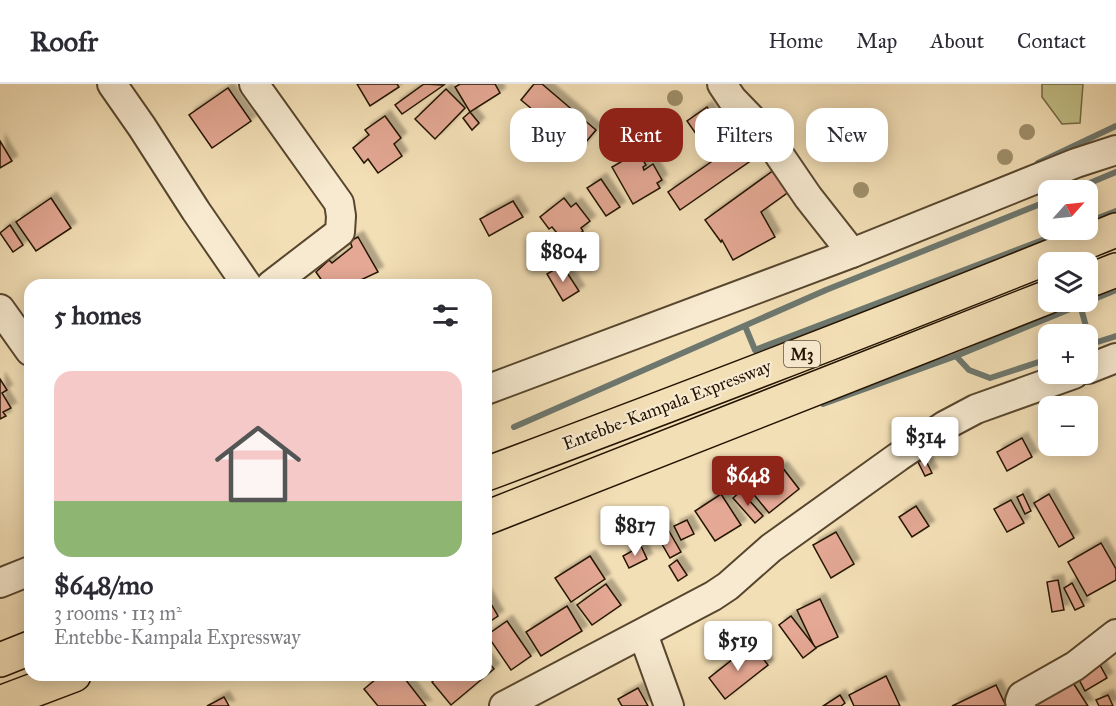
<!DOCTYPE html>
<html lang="en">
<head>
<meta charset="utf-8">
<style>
  body { margin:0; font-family:"IM FELL Great Primer",serif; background:#f7f7f7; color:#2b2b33; height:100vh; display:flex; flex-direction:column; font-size:22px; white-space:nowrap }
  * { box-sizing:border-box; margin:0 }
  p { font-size:20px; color:#7c7c81 }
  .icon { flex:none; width:33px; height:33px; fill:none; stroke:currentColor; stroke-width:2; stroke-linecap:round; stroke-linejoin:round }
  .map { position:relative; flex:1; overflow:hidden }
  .side { position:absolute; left:24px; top:195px; width:468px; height:402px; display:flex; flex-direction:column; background:#fff; border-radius:18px; box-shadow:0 3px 15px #0003 }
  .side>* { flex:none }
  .guide { position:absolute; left:510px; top:24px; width:516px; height:54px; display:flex; gap:12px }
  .needle { width:39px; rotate:63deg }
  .fabs { position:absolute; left:1038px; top:96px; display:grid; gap:12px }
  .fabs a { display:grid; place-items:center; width:60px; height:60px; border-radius:12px; background:#fff; box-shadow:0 3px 15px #0003; font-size:30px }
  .price { position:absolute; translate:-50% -51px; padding:0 14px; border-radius:6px; background:#fff; color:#222; font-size:20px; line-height:39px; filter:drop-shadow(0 2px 3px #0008) }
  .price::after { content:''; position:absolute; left:50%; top:36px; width:18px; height:14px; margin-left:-9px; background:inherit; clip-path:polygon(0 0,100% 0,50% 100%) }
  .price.active { background:#8f2418; color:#fff }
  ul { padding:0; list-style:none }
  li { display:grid; align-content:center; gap:12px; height:318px; padding:0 30px }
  li span { display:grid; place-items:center; height:186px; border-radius:18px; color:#555 }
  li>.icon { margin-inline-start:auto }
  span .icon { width:108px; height:108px; fill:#fffc; stroke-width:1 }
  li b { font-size:26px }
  h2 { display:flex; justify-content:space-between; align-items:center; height:72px; padding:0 30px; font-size:26px }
  .tag { padding:0 21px; border-radius:18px; background:#fff; box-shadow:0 3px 15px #0003; font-size:21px; line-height:54px }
  .tag.active { background:#8f2418; color:#fff }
  header { display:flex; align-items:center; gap:36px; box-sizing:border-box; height:84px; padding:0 30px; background:#fff; border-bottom:2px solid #e1e1e2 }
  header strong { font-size:28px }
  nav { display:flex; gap:33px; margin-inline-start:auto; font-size:21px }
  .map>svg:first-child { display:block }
  .green { fill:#c3c088; stroke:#736a44; stroke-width:1.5 }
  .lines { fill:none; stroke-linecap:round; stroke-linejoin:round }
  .stream { stroke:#6d776e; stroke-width:6 }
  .building { fill:#e4a894; stroke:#231301; stroke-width:1.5; filter:url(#shadow) }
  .minor-casing { stroke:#57462e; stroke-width:32 }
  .highway-casing { stroke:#231301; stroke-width:36 }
  .minor { stroke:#f7ead0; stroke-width:28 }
  .highway { stroke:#f3dfb6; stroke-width:33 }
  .tree { fill:#9f906c }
  .labels { text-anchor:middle; stroke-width:4.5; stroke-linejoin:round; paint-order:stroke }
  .shield { fill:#f7ead0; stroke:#63543f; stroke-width:1.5 }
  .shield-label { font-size:16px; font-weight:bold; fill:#231301 }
  .street-label { font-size:18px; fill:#231301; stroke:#f7ead0 }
</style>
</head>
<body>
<header>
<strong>Roofr</strong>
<nav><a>Home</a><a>Map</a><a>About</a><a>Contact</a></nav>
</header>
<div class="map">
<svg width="1116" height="622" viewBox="0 0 1116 622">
  <defs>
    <filter id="shadow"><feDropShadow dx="5.5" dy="-5.5" stdDeviation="1.5" flood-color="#0004"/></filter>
  </defs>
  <rect width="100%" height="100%" fill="#f3dfb6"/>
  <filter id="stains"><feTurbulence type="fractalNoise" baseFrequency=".00333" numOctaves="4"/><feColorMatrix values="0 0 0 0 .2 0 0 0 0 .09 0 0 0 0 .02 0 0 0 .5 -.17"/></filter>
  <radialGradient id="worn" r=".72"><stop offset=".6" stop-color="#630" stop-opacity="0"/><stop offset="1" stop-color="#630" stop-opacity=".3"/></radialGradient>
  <!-- green -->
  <polygon class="green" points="1042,0 1083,0 1080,39 1062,40 1042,13"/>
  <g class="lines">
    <!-- stream -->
    <g class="stream">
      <polyline points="1038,79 1116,42"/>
      <polyline points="1073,106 1116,88"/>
      <polyline points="1041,120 1043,135 1048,145"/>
      <polyline points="1088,138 1116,127"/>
      <polyline points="1080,221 1091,260"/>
      <polyline points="745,242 755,266 1069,146"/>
      <polyline points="1088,261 1116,252"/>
      <polyline points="956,272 969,286 990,294 1048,275"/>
      <polyline points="823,320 956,272 1116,206"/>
      <polyline points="514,343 826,206 1048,117"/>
    </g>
  </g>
  <!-- building -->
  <g class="building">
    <polygon points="357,0 397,0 399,3 370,22"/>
    <polygon points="424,0 444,1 402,30 395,21"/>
    <polygon points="460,0 495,0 500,9 470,28 455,3"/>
    <polygon points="534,0 542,0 596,46 580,65 521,16"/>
    <polygon points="228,4 251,37 212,64 189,31"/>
    <polygon points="446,5 465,24 435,55 415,35"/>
    <polygon points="707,23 730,56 710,70 687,37"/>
    <polygon points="470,28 479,39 472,46 463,34"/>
    <polygon points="385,32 401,54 394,60 402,72 378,89 368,75 364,79 353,64 369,51 365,46"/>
    <polygon points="747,53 759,71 680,126 668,108"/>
    <polygon points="0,57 12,77 0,84"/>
    <polygon points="638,68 646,81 643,83 644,86 653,80 662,96 657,99 660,104 633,120 612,83"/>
    <polygon points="774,86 790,107 761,128 775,153 733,176 722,156 721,158 705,136"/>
    <polygon points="601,95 620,123 606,132 587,104"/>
    <polygon points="51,114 71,144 36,167 16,138"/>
    <polygon points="564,114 571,123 576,119 590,137 581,144 583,147 566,160 552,143 549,145 540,133"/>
    <polygon points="513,117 523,133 489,152 480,135"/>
    <polygon points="10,141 23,161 13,168 0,149"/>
    <polygon points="358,153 378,188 350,201 339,201 334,198 325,201 316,188 329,176 332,179 352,163 350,157"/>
    <polygon points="562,181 579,207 563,217 547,190"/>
    <polygon points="0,295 7,306 2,309 11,324 3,328 6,332 0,335"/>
    <polygon points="1022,354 1032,373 1007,387 997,368"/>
    <polygon points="925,375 932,389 925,392 918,378"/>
    <polygon points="782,383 799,405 769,429 751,407"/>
    <polygon points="741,407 763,432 755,439 733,414"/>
    <polygon points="721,410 741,441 715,457 695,427"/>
    <polygon points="1023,410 1031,427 1025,430 1017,413"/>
    <polygon points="1049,410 1074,454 1059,463 1034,419"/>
    <polygon points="1011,416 1024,439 1007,448 994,425"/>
    <polygon points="916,422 929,442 912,453 899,433"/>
    <polygon points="687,436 694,450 681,456 674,442"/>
    <polygon points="666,442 681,468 670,474 655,448"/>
    <polygon points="836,448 854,480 831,494 813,461"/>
    <polygon points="1101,459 1116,485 1116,496 1087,512 1068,478"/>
    <polygon points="641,462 647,475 629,484 623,472"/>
    <polygon points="590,472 605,495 571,518 555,494"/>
    <polygon points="677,476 687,491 678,497 669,482"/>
    <polygon points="1058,496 1064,526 1052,528 1047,498"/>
    <polygon points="1072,499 1084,522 1075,526 1064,504"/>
    <polygon points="606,500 621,521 592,541 577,521"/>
    <polygon points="486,511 498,532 486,540"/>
    <polygon points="820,515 838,553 815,564 797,526"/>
    <polygon points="567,522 582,547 541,572 526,548"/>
    <polygon points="791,532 816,564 803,574 779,541"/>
    <polygon points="507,537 531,572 511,586 487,551"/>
    <polygon points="752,560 768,581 725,615 709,594"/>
    <polygon points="1095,572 1107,594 1085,607 1073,584"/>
    <polygon points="486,575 494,585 451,621 432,598 440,591 486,591"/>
    <polygon points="381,591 402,591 426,622 378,622 364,605"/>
    <polygon points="1068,591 1088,622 1028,622"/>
    <polygon points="886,592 900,622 854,622 849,611"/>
    <polygon points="996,601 1006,622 952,622"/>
    <polygon points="638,604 648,622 622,622 618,615"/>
    <polygon points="840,611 845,619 841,622 823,622"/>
    <polygon points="1108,611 1113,622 1099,622 1096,616"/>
    <polygon points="224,613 229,622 207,622"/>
  </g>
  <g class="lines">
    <defs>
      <g id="minor">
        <polyline points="112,0 142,43 196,127 247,201"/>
        <polyline points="254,0 339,119 341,132 340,148 271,201"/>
        <polyline points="722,0 732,15 763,47 808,113 852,169"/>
        <polyline points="0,225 30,267"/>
        <polyline points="1088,285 1116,274"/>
        <polyline points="486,306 852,169 1076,79 1116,66"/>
        <polyline points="0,499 30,487"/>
        <polyline points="643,550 669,622"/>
        <polyline points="504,622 713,512 728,502 771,464 898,373 944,342 976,325 1074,290"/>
        <polyline points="1021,622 1020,617 1022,612 1075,582 1116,550"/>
      </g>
      <g id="highway">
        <polyline points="1088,197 1116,186"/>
        <path d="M486,390C697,311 907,231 1116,146"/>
        <polyline points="486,434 1048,213"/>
        <polyline points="0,576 30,564"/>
        <polyline points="0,619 74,591"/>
      </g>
    </defs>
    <!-- minor casing -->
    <use href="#minor" class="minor-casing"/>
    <!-- highway casing -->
    <use href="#highway" class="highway-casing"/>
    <!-- minor -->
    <use href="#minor" class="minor"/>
    <!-- highway -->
    <use href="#highway" class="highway"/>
  </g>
  <!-- trees -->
  <g class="tree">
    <circle cx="675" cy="14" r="8"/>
    <circle cx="1027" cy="48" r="8"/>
    <circle cx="1005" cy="73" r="8"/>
    <circle cx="861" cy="106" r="8"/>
  </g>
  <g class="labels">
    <!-- shield labels -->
    <rect class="shield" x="784" y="257" width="36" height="26" rx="4.5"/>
    <g class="shield-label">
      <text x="802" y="276">M3</text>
    </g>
    <!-- street labels -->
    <g class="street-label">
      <text transform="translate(667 321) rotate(-21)" y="6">Entebbe-Kampala Expressway</text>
    </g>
  </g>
  <rect width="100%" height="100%" filter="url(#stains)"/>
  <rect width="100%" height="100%" fill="url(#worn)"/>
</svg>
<div class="fabs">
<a><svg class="needle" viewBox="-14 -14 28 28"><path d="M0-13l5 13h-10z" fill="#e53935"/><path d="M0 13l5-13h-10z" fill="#7c7c81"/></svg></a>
<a><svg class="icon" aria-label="layers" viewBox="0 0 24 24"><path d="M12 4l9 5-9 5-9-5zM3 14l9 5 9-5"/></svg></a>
<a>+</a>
<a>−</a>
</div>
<b class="price" style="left:563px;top:199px">$804</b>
<b class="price" style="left:925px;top:384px">$314</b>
<b class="price active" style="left:748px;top:423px">$648</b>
<b class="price" style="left:635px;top:473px">$817</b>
<b class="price" style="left:738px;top:588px">$519</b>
<div class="guide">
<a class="tag">Buy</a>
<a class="tag active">Rent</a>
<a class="tag">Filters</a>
<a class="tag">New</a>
</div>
<section class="side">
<h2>5 homes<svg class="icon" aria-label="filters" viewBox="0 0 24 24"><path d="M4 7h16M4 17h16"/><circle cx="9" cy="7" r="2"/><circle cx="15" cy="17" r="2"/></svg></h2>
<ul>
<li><span style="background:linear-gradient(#f6c9c9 70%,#8fb573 0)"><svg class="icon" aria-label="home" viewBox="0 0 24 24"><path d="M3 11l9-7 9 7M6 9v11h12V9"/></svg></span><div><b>$648/mo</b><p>3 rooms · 113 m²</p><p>Entebbe-Kampala Expressway</p></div></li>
</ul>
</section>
</div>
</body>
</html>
